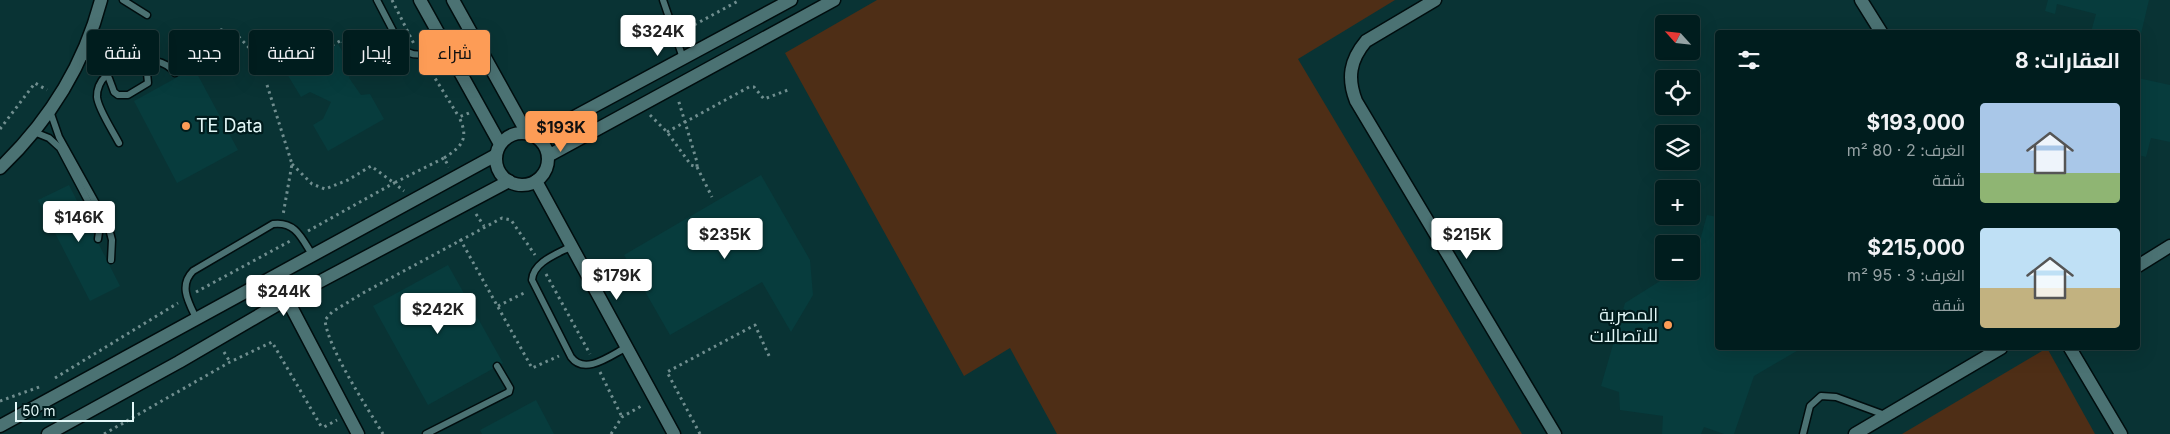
<!DOCTYPE html>
<html lang="ar">
<head>
<meta charset="utf-8">
<style>
  body { margin:0; font-family:Inter,Cairo,sans-serif; background:#0e2a2b; color:#f1f3f6; direction:rtl; height:100vh; display:flex; flex-direction:column; font-size:19px; white-space:nowrap }
  * { box-sizing:border-box; margin:0 }
  p { font-size:16px; color:#95a2a4 }
  .icon { flex:none; width:28px; height:28px; fill:none; stroke:currentColor; stroke-width:2; stroke-linecap:round; stroke-linejoin:round }
  .map { position:relative; flex:1; overflow:hidden; direction:ltr }
  .details { position:absolute; left:1715px; top:30px; width:425px; height:320px; display:flex; flex-direction:column; background:#001d1e; border-radius:5px; box-shadow:0 5px 20px #0002,0 0 0 1px #223b3c; direction:rtl }
  .details>* { flex:none }
  .guide { position:absolute; left:15px; top:30px; width:475px; height:45px; direction:rtl; display:flex; gap:10px }
  .needle { width:32px; rotate:297deg }
  .fabs { position:absolute; left:1655px; top:15px; display:grid; gap:10px }
  .fabs a { display:grid; place-items:center; width:45px; height:45px; border-radius:5px; background:#001d1e; box-shadow:0 5px 20px #0002,0 0 0 1px #223b3c; font-size:25px }
  .scale { position:absolute; left:15px; bottom:12px; width:119px; box-sizing:border-box; padding-left:5px; border:2px solid #e3f8f8; border-top:0; font-size:14px; line-height:18px; white-space:nowrap; color:#e3f8f8; -webkit-text-stroke:4px #001c1d; paint-order:stroke }
  .price { position:absolute; translate:-50% -42px; padding:0 11px; border-radius:5px; background:#fff; color:#222; font-size:16px; line-height:32px; filter:drop-shadow(0 1px 2px #0008) }
  .price::after { content:''; position:absolute; left:50%; top:30px; width:15px; height:11px; margin-left:-8px; background:inherit; clip-path:polygon(0 0,100% 0,50% 100%) }
  .price.active { background:#fd9c56; color:#111 }
  ul { padding:0; list-style:none }
  li { display:flex; align-items:center; gap:15px; height:125px; padding:0 20px }
  li span { display:grid; place-items:center; flex:none; width:140px; height:100px; border-radius:5px; color:#555 }
  li>.icon { margin-inline-start:auto }
  span .icon { width:60px; height:60px; fill:#fffc; stroke-width:1 }
  li b { font-size:21px }
  h2 { display:flex; justify-content:space-between; align-items:center; height:60px; padding:0 20px; font-size:21px }
  .chip { padding:0 18px; border-radius:5px; background:#001d1e; box-shadow:0 5px 20px #0002,0 0 0 1px #223b3c; font-size:18px; line-height:45px }
  .chip.active { background:#fd9c56; color:#111 }
  .map>svg:first-child { display:block }
  .built { fill:#093334; fill-rule:evenodd }
  .green { fill:#4e2e16 }
  .building { fill:#073c3d }
  .lines { fill:none; stroke-linecap:round; stroke-linejoin:round }
  .service-casing { stroke:#000d0e; stroke-width:9 }
  .minor-casing { stroke:#000d0e; stroke-width:15 }
  .path { stroke:#708e8f; stroke-width:3; stroke-dasharray:2.5 4; stroke-linecap:butt }
  .service { stroke:#4b7273; stroke-width:6 }
  .minor { stroke:#4b7273; stroke-width:12 }
  .poi-dot { fill:#fd9c56; stroke:#001c1d; stroke-width:2 }
  .labels { text-anchor:middle; stroke-width:4.5; stroke-linejoin:round; paint-order:stroke }
  .poi-label { font-size:18px; fill:#e3f8f8; stroke:#001c1d; text-anchor:start }
</style>
</head>
<body>
<div class="map">
<svg width="2170" height="434" viewBox="0 0 2170 434">
  <rect width="100%" height="100%" fill="#002728"/>
  <!-- built -->
  <path class="built" d="M0,0H2170V434H0ZM1664,24H1691V51H1664ZM1718,32H2138V348H1718ZM1664,79H1691V106H1664ZM1664,134H1691V161H1664ZM1664,189H1691V216H1664ZM1664,244H1691V271H1664Z"/>
  <!-- green -->
  <g class="green">
    <polygon points="877,0 1395,0 1298,59 1522,434 1057,434 1010,348 964,376 785,53"/>
    <polygon points="2047,348 2095,434 1902,434"/>
  </g>
  <!-- building -->
  <g class="building">
    <polygon points="2048,0 2149,0 2140,38 2138,37 2138,32 2091,32 2096,14 2057,4 2055,14 2045,11"/>
    <polygon points="338,44 351,66 349,78 361,95 370,94 384,119 328,151 313,125 323,119 331,102 310,92 301,97 287,74"/>
    <polygon points="194,68 238,150 177,183 134,101"/>
    <polygon points="2138,78 2170,85 2170,142 2151,138 2146,157 2138,155"/>
    <polygon points="761,175 810,260 813,295 791,332 762,282 670,335 624,255"/>
    <polygon points="69,185 120,286 90,301 38,200"/>
    <polygon points="1707,215 1718,217 1718,348 1802,348 1754,376 1734,434 1724,434 1704,427 1701,434 1662,434 1663,416 1620,410 1619,392 1601,386 1625,303 1676,271 1691,271 1691,262 1695,259"/>
    <polygon points="448,265 503,363 428,405 373,306"/>
    <polygon points="536,400 554,434 482,434 480,430"/>
  </g>
  <g class="lines">
    <defs>
      <g id="service">
        <polyline points="123,0 147,15"/>
        <path d="M377,0L402,48C416,61 430,52 445,45"/>
        <polyline points="663,0 683,58"/>
        <path d="M81,58C102,51 108,76 114,92L118,95H128L148,83L147,73L139,63L86,44"/>
        <polyline points="50,111 59,137 108,225 112,240 111,260"/>
        <polyline points="34,132 49,138 60,148 97,218 100,225 98,239"/>
        <path d="M119,143C113,131 98,109 97,97C96,63 157,47 175,73"/>
        <path d="M572,246C557,254 533,262 532,280L571,357C585,376 611,355 627,347"/>
        <path d="M197,320C189,303 178,286 193,271L273,224C296,221 302,239 313,256"/>
        <polyline points="426,434 509,392 510,388 497,366"/>
        <polyline points="1803,434 1810,406 1821,396 1836,397 1885,415"/>
      </g>
      <g id="minor">
        <polyline points="420,0 500,144"/>
        <polyline points="453,0 527,133"/>
        <path d="M1435,0L1366,41C1350,60 1347,78 1356,101L1555,434"/>
        <polyline points="1861,0 1881,32"/>
        <circle cx="522" cy="159" r="26"/>
        <polyline points="537,137 791,0"/>
        <polyline points="548,156 834,0"/>
        <path d="M0,168C48,122 84,65 101,0"/>
        <polyline points="536,181 674,434"/>
        <polyline points="2138,266 2170,246"/>
        <polyline points="287,299 358,434"/>
        <polyline points="2070,348 2121,434"/>
        <polyline points="0,426 496,155"/>
        <polyline points="48,434 179,362 287,299 509,181"/>
        <polyline points="1855,434 2001,348"/>
      </g>
    </defs>
    <!-- service casing -->
    <use href="#service" class="service-casing"/>
    <!-- minor casing -->
    <use href="#minor" class="minor-casing"/>
    <!-- path -->
    <g class="path">
      <polyline points="392,0 414,44"/>
      <polyline points="683,31 740,0"/>
      <polyline points="215,40 219,29 239,37 258,57 299,55 321,51 342,40 353,60 362,66 382,32"/>
      <polyline points="425,62 459,117"/>
      <polyline points="267,85 292,164 283,215"/>
      <polyline points="650,115 667,132 691,165 697,167 697,162 678,99"/>
      <polyline points="0,129 35,83 47,90"/>
      <polyline points="667,132 749,87 754,87 764,99 788,90"/>
      <path d="M444,158C463,146 469,138 459,117L469,113"/>
      <polyline points="292,164 312,184 325,189 348,180 371,166 394,183 444,158 449,167"/>
      <polyline points="697,167 712,197"/>
      <polyline points="476,214 484,226"/>
      <polyline points="308,231 394,183 404,191"/>
      <polyline points="460,239 532,368 559,356"/>
      <polyline points="546,274 590,354"/>
      <polyline points="196,292 292,240"/>
      <polyline points="498,306 526,292"/>
      <polyline points="224,352 230,362"/>
      <polyline points="600,372 622,417"/>
      <polyline points="55,378 178,303"/>
      <polyline points="0,401 42,386"/>
      <polyline points="104,434 230,362 272,342 321,426 324,427 337,420"/>
      <path d="M383,434C367,407 328,349 325,320L332,312L363,293L502,218L511,220L535,255"/>
      <polyline points="611,434 622,417 643,405"/>
      <polyline points="700,434 667,372 755,325 770,358"/>
    </g>
    <!-- service -->
    <use href="#service" class="service"/>
    <!-- minor -->
    <use href="#minor" class="minor"/>
  </g>
  <!-- markers -->
  <g class="poi-dot">
    <circle cx="186" cy="126" r="5"/>
    <circle cx="1668" cy="325" r="5"/>
  </g>
  <g class="labels">
    <!-- poi labels -->
    <g class="poi-label">
      <text x="196" y="132">TE Data</text>
      <text x="1658" y="321" text-anchor="end">المصرية<tspan x="1658" dy="21">للاتصالات</tspan></text>
    </g>
  </g>
</svg>
<div class="fabs">
<a><svg class="needle" viewBox="-14 -14 28 28"><path d="M0-13l5 13h-10z" fill="#e53935"/><path d="M0 13l5-13h-10z" fill="#95a2a4"/></svg></a>
<a><svg class="icon" aria-label="locate" viewBox="0 0 24 24"><circle cx="12" cy="12" r="6"/><path d="M12 2v4M12 18v4M2 12h4M18 12h4"/></svg></a>
<a><svg class="icon" aria-label="layers" viewBox="0 0 24 24"><path d="M12 4l9 5-9 5-9-5zM3 14l9 5 9-5"/></svg></a>
<a>+</a>
<a>−</a>
</div>
<div class="scale">50 m</div>
<b class="price" style="left:658px;top:57px">$324K</b>
<b class="price active" style="left:561px;top:153px">$193K</b>
<b class="price" style="left:79px;top:243px">$146K</b>
<b class="price" style="left:725px;top:260px">$235K</b>
<b class="price" style="left:1467px;top:260px">$215K</b>
<b class="price" style="left:617px;top:301px">$179K</b>
<b class="price" style="left:284px;top:317px">$244K</b>
<b class="price" style="left:438px;top:335px">$242K</b>
<div class="guide">
<a class="chip active">شراء</a>
<a class="chip">إيجار</a>
<a class="chip">تصفية</a>
<a class="chip">جديد</a>
<a class="chip">شقة</a>
</div>
<section class="details">
<h2>العقارات: 8<svg class="icon" aria-label="filters" viewBox="0 0 24 24"><path d="M4 7h16M4 17h16"/><circle cx="9" cy="7" r="2"/><circle cx="15" cy="17" r="2"/></svg></h2>
<ul>
<li><span style="background:linear-gradient(#a9c7e8 70%,#8fb573 0)"><svg class="icon" aria-label="home" viewBox="0 0 24 24"><path d="M3 11l9-7 9 7M6 9v11h12V9"/></svg></span><div><b>$193,000</b><p>الغرف: 2 · 80 m²</p><p>شقة</p></div></li>
<li><span style="background:linear-gradient(#bfe0f5 60%,#c2b280 0)"><svg class="icon" aria-label="home" viewBox="0 0 24 24"><path d="M3 11l9-7 9 7M6 9v11h12V9"/></svg></span><div><b>$215,000</b><p>الغرف: 3 · 95 m²</p><p>شقة</p></div></li>
</ul>
</section>
</div>
</body>
</html>
